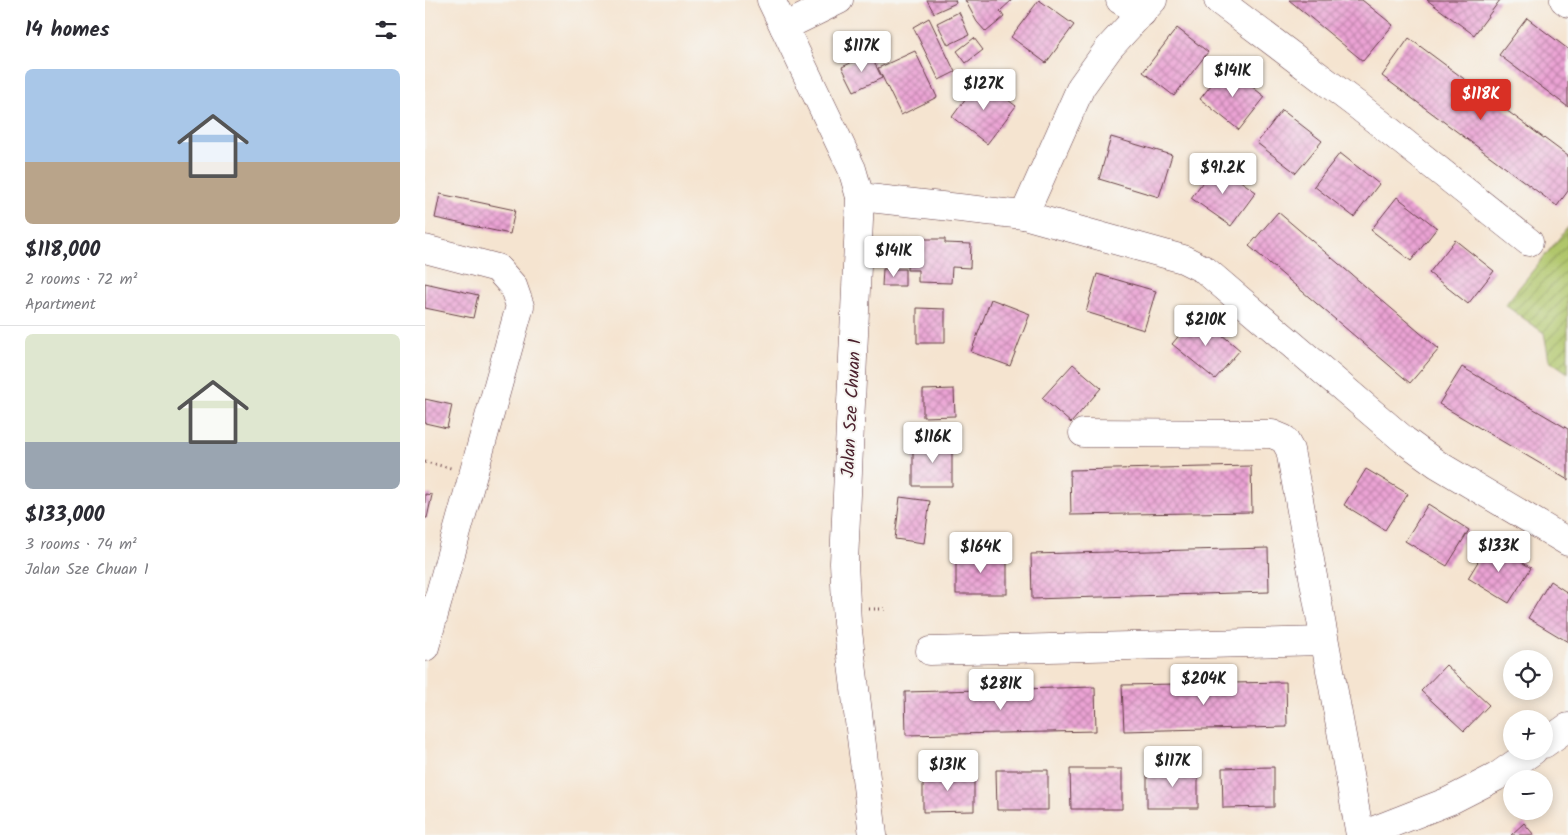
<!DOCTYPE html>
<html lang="en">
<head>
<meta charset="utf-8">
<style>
  body { margin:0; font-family:Kalam,sans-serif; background:#f2f2f3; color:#2b2b33; height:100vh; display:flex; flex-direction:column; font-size:19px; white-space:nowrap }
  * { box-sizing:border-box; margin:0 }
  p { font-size:16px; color:#7c7c81 }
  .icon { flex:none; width:28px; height:28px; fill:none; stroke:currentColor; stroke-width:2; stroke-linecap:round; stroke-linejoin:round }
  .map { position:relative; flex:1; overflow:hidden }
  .panel { display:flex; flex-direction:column; background:#fff; width:425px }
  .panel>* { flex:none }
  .tools { position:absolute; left:1078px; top:650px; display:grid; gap:10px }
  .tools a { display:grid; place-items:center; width:50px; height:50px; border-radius:50%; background:#fff; box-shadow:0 2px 12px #0003; font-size:25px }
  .price { position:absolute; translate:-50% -42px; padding:0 11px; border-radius:5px; background:#fff; color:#222; font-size:16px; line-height:32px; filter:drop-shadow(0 1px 2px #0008) }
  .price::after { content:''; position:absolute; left:50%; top:30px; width:15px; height:11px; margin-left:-8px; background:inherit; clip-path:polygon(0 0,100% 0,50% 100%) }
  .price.current { background:#d93025; color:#fff }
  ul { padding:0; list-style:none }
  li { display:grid; align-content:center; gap:10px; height:265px; padding:0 25px }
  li+li { border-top:1px solid #e1e1e2 }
  li span { display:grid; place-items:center; height:155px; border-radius:8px; color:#555 }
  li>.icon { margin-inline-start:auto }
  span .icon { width:90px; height:90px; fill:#fffc; stroke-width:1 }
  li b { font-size:21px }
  h2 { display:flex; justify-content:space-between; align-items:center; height:60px; padding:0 25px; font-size:21px }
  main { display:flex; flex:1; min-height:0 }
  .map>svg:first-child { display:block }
  .garden { fill:url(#garden-furrows); stroke:#7d724b }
  .building { fill:url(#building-cross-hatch) }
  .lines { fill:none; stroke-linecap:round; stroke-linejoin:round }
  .minor-casing { stroke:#643d44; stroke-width:29 }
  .path { stroke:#643d44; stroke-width:3; stroke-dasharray:1 4; stroke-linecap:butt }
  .minor { stroke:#fff; stroke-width:28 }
  .labels { text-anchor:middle; stroke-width:4; stroke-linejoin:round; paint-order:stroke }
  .street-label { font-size:18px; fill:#4a1f2b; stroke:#f6f6f2 }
</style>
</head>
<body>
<main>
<section class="panel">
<h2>14 homes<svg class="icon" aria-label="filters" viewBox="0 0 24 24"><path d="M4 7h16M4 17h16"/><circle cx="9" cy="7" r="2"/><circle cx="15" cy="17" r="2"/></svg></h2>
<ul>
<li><span style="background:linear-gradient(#a9c7e8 60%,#b9a48a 0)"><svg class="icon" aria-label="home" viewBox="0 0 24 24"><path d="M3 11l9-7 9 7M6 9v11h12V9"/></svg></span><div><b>$118,000</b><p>2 rooms · 72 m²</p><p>Apartment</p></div></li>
<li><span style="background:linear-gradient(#dfe7d0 70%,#9aa5b1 0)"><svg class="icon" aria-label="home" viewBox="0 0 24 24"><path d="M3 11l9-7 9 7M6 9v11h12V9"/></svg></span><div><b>$133,000</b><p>3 rooms · 74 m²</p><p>Jalan Sze Chuan 1</p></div></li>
</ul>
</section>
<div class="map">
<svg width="1143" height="835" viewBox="0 0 1143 835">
  <defs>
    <pattern id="garden-furrows" width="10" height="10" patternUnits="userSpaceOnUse" patternTransform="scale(1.25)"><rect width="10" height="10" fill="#b0c66b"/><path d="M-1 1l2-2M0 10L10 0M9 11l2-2" fill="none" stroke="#91a058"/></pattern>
    <pattern id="building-cross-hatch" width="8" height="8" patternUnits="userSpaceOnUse" patternTransform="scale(1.25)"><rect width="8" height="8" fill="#eba3d4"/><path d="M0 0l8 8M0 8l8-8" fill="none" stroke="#c084ac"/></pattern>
  </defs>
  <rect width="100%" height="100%" fill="#f6f6f2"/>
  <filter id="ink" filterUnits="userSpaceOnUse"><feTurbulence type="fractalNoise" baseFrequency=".02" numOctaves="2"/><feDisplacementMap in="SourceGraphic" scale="10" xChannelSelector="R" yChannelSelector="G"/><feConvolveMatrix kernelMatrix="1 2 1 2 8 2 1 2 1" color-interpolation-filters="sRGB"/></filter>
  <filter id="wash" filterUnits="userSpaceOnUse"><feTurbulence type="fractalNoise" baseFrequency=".0096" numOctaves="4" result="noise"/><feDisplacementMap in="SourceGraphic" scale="20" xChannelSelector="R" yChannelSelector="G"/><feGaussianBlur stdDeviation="1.12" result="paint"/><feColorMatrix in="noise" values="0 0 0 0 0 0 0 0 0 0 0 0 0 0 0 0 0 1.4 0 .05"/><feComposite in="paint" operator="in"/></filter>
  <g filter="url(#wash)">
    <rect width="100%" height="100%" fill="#f5e4d0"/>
    <!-- garden -->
    <polygon class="garden" points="1143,227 1143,373 1124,360 1119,333 1080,305"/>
    <g id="blocks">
      <!-- building -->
      <g class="building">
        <polygon points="502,0 530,0 531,3 509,13"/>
        <polygon points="540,0 587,0 575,11 579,17 561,32 552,22"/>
        <polygon points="614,0 649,25 621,63 586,37"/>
        <polygon points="864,0 937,0 968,25 938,61"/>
        <polygon points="1002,0 1075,0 1049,35"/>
        <polygon points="534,12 544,35 523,45 512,23"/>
        <polygon points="504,18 530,72 514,80 488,27"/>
        <polygon points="1102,18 1143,49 1143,107 1074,55"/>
        <polygon points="752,28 783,52 749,96 718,72"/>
        <polygon points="549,38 558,50 541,63 532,51"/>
        <polygon points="984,38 1143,156 1143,191 1132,206 957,76"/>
        <polygon points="490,51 512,97 476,115 453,68"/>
        <polygon points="445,54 457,78 429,91 417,67"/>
        <polygon points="801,66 840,97 814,130 775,99"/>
        <polygon points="555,79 591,106 562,144 527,117"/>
        <polygon points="857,110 897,141 871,173 832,143"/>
        <polygon points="686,137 747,155 734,197 674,179"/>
        <polygon points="915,153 954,184 929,217 889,186"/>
        <polygon points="791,164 831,192 806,226 766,198"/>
        <polygon points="15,194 90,210 85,234 10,218"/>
        <polygon points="972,197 1012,228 986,261 946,230"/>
        <polygon points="853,212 1014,349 985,383 824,246"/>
        <polygon points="495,239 520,239 520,243 546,244 545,268 527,267 526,283 493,282 493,270 482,270 483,242 495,242"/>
        <polygon points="1030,240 1069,271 1043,304 1004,273"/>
        <polygon points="458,269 480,269 480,286 457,286"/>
        <polygon points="672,274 731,291 719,330 661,312"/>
        <polygon points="0,283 53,295 48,318 0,308"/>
        <polygon points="566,299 605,314 585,366 546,352"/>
        <polygon points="492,308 520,309 520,343 492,343"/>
        <polygon points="772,314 815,350 790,379 747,344"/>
        <polygon points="648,364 676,388 646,423 617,398"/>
        <polygon points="1037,367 1143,429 1143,480 1014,404"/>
        <polygon points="529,389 530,416 498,417 498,390"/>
        <polygon points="0,399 27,405 22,428 0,423"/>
        <polygon points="492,441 527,441 527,486 488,486 488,444 492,444"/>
        <polygon points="826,466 827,512 646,515 645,470"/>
        <polygon points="941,469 983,494 960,530 919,505"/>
        <polygon points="0,494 7,495 2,518 0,518"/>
        <polygon points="475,497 505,501 499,543 470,539"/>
        <polygon points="1003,504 1044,530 1022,566 980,541"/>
        <polygon points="1065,542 1106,568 1084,603 1043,578"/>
        <polygon points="843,548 844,592 607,599 606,554"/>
        <rect x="531" y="554" width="51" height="40"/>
        <polygon points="1125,581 1143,593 1143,642 1103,618"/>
        <polygon points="1021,665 1064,705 1039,731 996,691"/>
        <polygon points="861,682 862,727 699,731 697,685"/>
        <polygon points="670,687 671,731 481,735 480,692"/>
        <polygon points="849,767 849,807 798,808 797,768"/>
        <rect x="722" y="768" width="51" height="40"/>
        <polygon points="645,769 697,769 697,809 646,809"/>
        <polygon points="571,770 623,770 623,810 572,810"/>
        <polygon points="498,772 549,772 549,811 498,812"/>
        <polygon points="1099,823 1109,835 1086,835"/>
      </g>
    </g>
  </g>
  <g filter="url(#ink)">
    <use href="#blocks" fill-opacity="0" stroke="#643d44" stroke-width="1"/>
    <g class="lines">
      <defs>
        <g id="minor">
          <polyline points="346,0 427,169 435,197 419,563 422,623 448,835"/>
          <polyline points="695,0 717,13"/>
          <polyline points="793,0 932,105 1104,242"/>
          <polyline points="1139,0 1143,3"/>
          <polyline points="359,27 414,0"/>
          <polyline points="435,197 599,215 758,259 780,270 979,440 1012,464 1143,542"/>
          <polyline points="599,215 656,87 684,48 728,0"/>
          <polyline points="0,249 72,268 88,286 95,306 0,647"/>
          <polyline points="658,433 847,434 859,439 865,450 935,835"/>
          <polyline points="505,651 898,641"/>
          <polyline points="1119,744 1143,727"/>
          <polyline points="937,835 1024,801 1071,777 1108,751"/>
        </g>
      </defs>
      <!-- minor casing -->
      <use href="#minor" class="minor-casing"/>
      <!-- path -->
      <g class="path">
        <polyline points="0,462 26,468"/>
        <polyline points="444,609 461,609"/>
      </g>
      <!-- minor -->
      <use href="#minor" class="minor"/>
    </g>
  </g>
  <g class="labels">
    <!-- street labels -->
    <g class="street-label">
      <text transform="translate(426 408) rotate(-87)" y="6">Jalan Sze Chuan 1</text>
    </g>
  </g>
</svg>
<div class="tools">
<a><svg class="icon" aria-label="locate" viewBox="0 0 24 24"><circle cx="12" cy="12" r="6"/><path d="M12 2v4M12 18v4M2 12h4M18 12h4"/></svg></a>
<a>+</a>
<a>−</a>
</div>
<b class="price" style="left:437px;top:73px">$117K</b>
<b class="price" style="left:808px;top:98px">$141K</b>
<b class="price" style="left:559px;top:111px">$127K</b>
<b class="price current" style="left:1056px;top:121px">$118K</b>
<b class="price" style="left:798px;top:195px">$91.2K</b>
<b class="price" style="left:469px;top:278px">$141K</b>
<b class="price" style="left:781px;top:347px">$210K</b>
<b class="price" style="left:508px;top:464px">$116K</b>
<b class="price" style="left:1074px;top:573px">$133K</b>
<b class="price" style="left:556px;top:574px">$164K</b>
<b class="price" style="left:779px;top:706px">$204K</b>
<b class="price" style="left:576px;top:711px">$281K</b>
<b class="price" style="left:748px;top:788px">$117K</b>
<b class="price" style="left:523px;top:792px">$131K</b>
</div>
</main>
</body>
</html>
